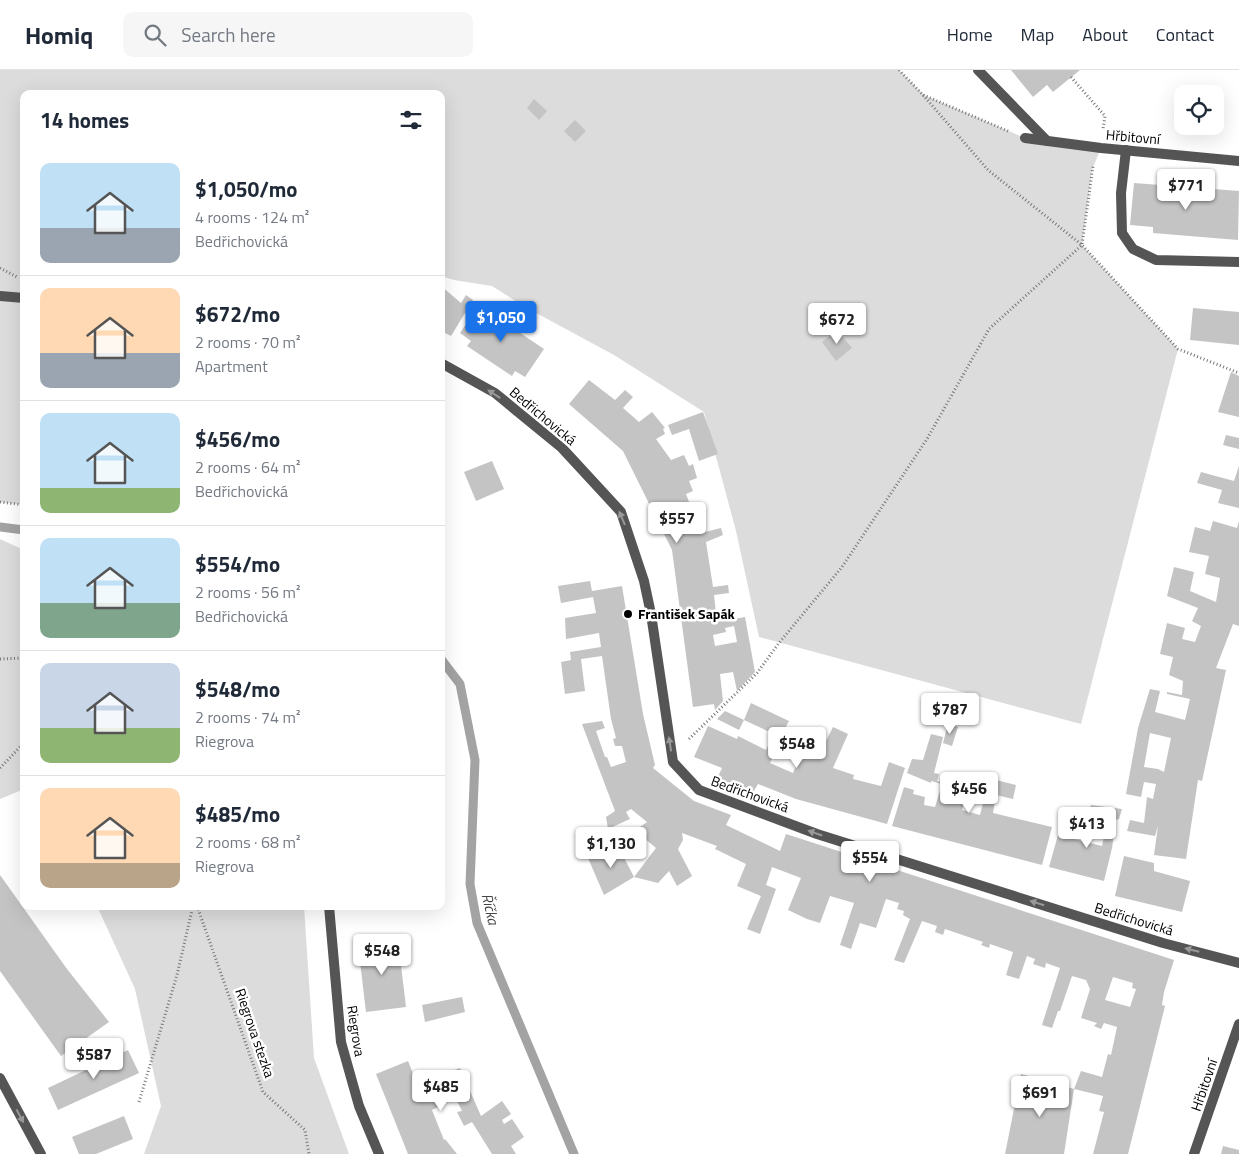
<!DOCTYPE html>
<html lang="en">
<head>
<meta charset="utf-8">
<style>
  body { margin:0; font-family:"Titillium Web",sans-serif; background:#f6f6f7; color:#1f2937; height:100vh; display:flex; flex-direction:column; font-size:19px; white-space:nowrap }
  * { box-sizing:border-box; margin:0 }
  p { font-size:16px; color:#747a83 }
  .icon { flex:none; width:28px; height:28px; fill:none; stroke:currentColor; stroke-width:2; stroke-linecap:round; stroke-linejoin:round }
  .map { position:relative; flex:1; overflow:hidden }
  .details { position:absolute; left:20px; top:20px; width:425px; height:820px; display:flex; flex-direction:column; background:#fff; border-radius:10px; box-shadow:0 5px 20px #0002 }
  .details>* { flex:none }
  .buttons { position:absolute; left:1174px; top:15px; display:grid; gap:10px }
  .buttons a { display:grid; place-items:center; width:50px; height:50px; border-radius:10px; background:#fff; box-shadow:0 5px 20px #0002; font-size:25px }
  .price { position:absolute; translate:-50% -42px; padding:0 11px; border-radius:5px; background:#fff; color:#222; font-size:16px; line-height:32px; filter:drop-shadow(0 1px 2px #0008) }
  .price::after { content:''; position:absolute; left:50%; top:30px; width:15px; height:11px; margin-left:-8px; background:inherit; clip-path:polygon(0 0,100% 0,50% 100%) }
  .price.current { background:#1a73e8; color:#fff }
  ul { padding:0; list-style:none }
  li { display:flex; align-items:center; gap:15px; height:125px; padding:0 20px }
  li+li { border-top:1px solid #e0e1e3 }
  li span { display:grid; place-items:center; flex:none; width:140px; height:100px; border-radius:10px; color:#555 }
  li>.icon { margin-inline-start:auto }
  span .icon { width:60px; height:60px; fill:#fffc; stroke-width:1 }
  li b { font-size:21px }
  h2 { display:flex; justify-content:space-between; align-items:center; height:60px; padding:0 20px; font-size:21px }
  header { display:flex; align-items:center; gap:30px; box-sizing:border-box; height:70px; padding:0 25px; background:#fff; border-bottom:1px solid #e0e1e3 }
  header strong { font-size:24px }
  nav { display:flex; gap:28px; margin-inline-start:auto; font-size:18px }
  .search { width:350px; height:45px; background:#f6f6f7; display:flex; align-items:center; gap:12px; box-sizing:border-box; padding:0 18px; border-radius:10px; color:#747a83; font-size:19px }
  .map>svg:first-child { display:block }
  .green { fill:#dcdcdc }
  .lines { fill:none; stroke-linecap:round; stroke-linejoin:round }
  .stream { stroke:#a3a3a3; stroke-width:9 }
  .building { fill:#c4c4c4; fill-rule:evenodd }
  .path { stroke:#777; stroke-width:3; stroke-dasharray:1 2.5; stroke-linecap:butt }
  .service { stroke:#555; stroke-width:10 }
  .minor { stroke:#555; stroke-width:10 }
  .tertiary { stroke:#555; stroke-width:10 }
  .oneway { fill:#999 }
  .poi-dot { fill:#000; stroke:#fff; stroke-width:2 }
  .labels { text-anchor:middle; stroke-width:5; stroke-linejoin:round; paint-order:stroke }
  .street-label { font-size:14px; fill:#000; stroke:#fff }
  .poi-label { font-size:14px; font-weight:bold; fill:#000; stroke:#fff; text-anchor:start }
  .water-label { font-size:15px; font-style:italic; fill:#444; stroke:#fff }
</style>
</head>
<body>
<header>
<strong>Homiq</strong>
<div class="search"><svg class="icon" aria-label="search" viewBox="0 0 24 24"><circle cx="10" cy="10" r="6"/><path d="M15 15l6 6"/></svg>Search here</div>
<nav><a>Home</a><a>Map</a><a>About</a><a>Contact</a></nav>
</header>
<div class="map">
<svg width="1239" height="1084" viewBox="0 0 1239 1084">
  <rect width="100%" height="100%" fill="#fff"/>
  <!-- green -->
  <g class="green">
    <polygon points="0,0 899,0 924,25 1025,68 1101,78 1092,100 1082,175 1178,279 1081,654 759,567 736,461 704,342 614,285 525,237 492,216 454,210 441,206 441,24 24,24 24,435 0,432"/>
    <polygon points="0,469 24,480 24,719 0,729"/>
    <polygon points="97,836 304,836 314,988 349,1084 144,1084 161,1036 135,919"/>
  </g>
  <g class="lines">
    <!-- stream -->
    <g class="stream">
      <polyline points="0,457 24,460"/>
      <polyline points="441,589 460,614 475,690 470,814 477,853 574,1084"/>
    </g>
  </g>
  <!-- building -->
  <g class="building">
    <polygon points="1011,0 1080,0 1053,22 1047,15 1033,27"/>
    <polygon points="534,29 547,41 539,50 527,38"/>
    <polygon points="575,50 586,61 575,72 564,61"/>
    <polygon points="1134,113 1239,121 1238,170 1153,163 1153,157 1130,155"/>
    <polygon points="441,216 461,233 466,225 473,230 451,266 441,261"/>
    <polygon points="479,235 544,279 525,307 515,301 512,306 467,276 471,271 460,263"/>
    <polygon points="1193,238 1239,242 1239,275 1190,270"/>
    <polygon points="837,260 852,278 836,291 822,272"/>
    <polygon points="1231,302 1239,306 1239,347 1218,342"/>
    <path d="M589,310L615,330L625,320L633,327L623,338L639,352L652,342L665,358L663,359L665,364L656,369L671,390L684,385L689,396L693,394L697,408L689,411L693,421L686,424L701,463L721,458L723,465L706,472L713,517L728,515L729,523L714,525L717,552L745,547L755,602L737,621L733,602L720,604L723,631L715,640L714,634L693,637L672,480L623,381L569,334ZM734,556L737,572L715,576L713,565L726,562L725,558Z"/>
    <polygon points="703,342 718,384 699,391 689,359 672,365 668,355"/>
    <polygon points="1226,365 1239,368 1239,379 1223,375"/>
    <polygon points="492,391 504,419 476,431 464,402"/>
    <polygon points="1239,396 1239,438 1218,433 1222,420 1197,413 1201,402 1234,411"/>
    <path d="M1213,451L1237,458L1239,451V556L1233,554L1216,598L1226,600L1202,711L1198,710L1186,789L1154,785L1158,756L1155,766L1127,761L1130,750L1144,753L1147,727L1153,729L1156,714L1144,712L1141,727L1126,724L1138,658L1150,619L1160,621L1155,642L1185,650L1190,629L1167,624V622L1182,625L1183,611L1169,605L1173,587L1160,584L1167,553L1185,558L1182,569L1195,572L1201,556L1192,551L1198,538L1167,526L1174,497L1194,502L1190,521L1216,532L1220,508L1205,504L1209,486L1189,482L1195,457L1210,461ZM1150,663L1171,668L1164,702L1158,699L1144,697Z"/>
    <path d="M590,511L592,521L622,516L643,644L655,695L653,698L694,731L731,745L726,755L780,781L786,764L1174,890L1164,922L1162,935L1165,936L1128,1084H1093L1104,1042L1099,1041L1103,1026L1074,1019L1081,1001L1102,1007L1108,984L1111,985L1117,957L1104,953L1101,959L1094,956L1097,953L1081,948L1090,919L1086,910L1072,906L1060,941H1058L1052,958L1042,955L1060,898L1046,893L1045,898L1033,894L1035,889L1027,886L1019,909L1006,905L1013,882L990,874L989,878L981,875L983,872L945,859L943,865L935,862L937,856L922,851L904,893L894,890L910,849L903,845L904,841L897,839L899,833L886,829L876,858L860,853L851,879L840,875L854,833L830,826L820,853L807,849L788,840L801,808L772,797L766,815L776,819L760,864L747,859L761,826L737,816L746,794L715,779L717,776L682,763L683,770L678,779L692,806L677,816L669,801L658,813L634,807L656,778L643,767L647,763L640,757L647,752L631,739L626,742L630,749L608,759L606,747L615,741L582,654L602,651L605,658L596,661L605,687H607L611,697L626,692L622,676H615L613,669L616,668L611,649L602,586L581,589L585,621L565,624L561,592L571,590L570,582L601,577L599,563L566,569L565,548L596,543L593,527L561,533L558,516ZM1113,907L1133,913L1132,918L1136,919L1130,937L1105,930Z"/>
    <polygon points="751,633 789,651 773,682 775,683 770,693 793,703 806,672 790,667 787,671 782,668 785,662 821,675 822,674 824,675 833,657 848,664 833,698 854,705 853,709 881,716 889,692 905,698 887,754 796,729 758,714 751,726 716,711 722,698 694,687 708,656 737,669 738,666 766,680 774,664 744,650 739,660 717,649 725,641 744,650"/>
    <polygon points="948,654 958,657 952,676 943,673"/>
    <path d="M931,664L943,667L934,703L939,704L937,711L954,716L956,708H962L964,705L968,707L970,712L985,715L988,708L1016,715L1013,729L996,725L993,743L1052,757L1042,795L892,756L904,717L914,720L913,724L925,727L924,735L935,737L942,714L931,711V713L907,703L912,689L923,690ZM966,725L984,729L980,745L962,740Z"/>
    <polygon points="1091,735 1122,739 1119,749 1116,750 1112,778 1104,811 1049,797 1058,765 1102,776 1108,748 1088,746"/>
    <polygon points="617,774 634,807 604,825 588,788"/>
    <polygon points="1124,786 1154,793 1154,801 1190,811 1182,842 1115,826"/>
    <polygon points="0,805 67,899 109,952 61,986 0,901"/>
    <polygon points="398,870 406,937 366,942 358,875"/>
    <polygon points="462,927 465,942 425,952 422,935"/>
    <polygon points="128,980 139,1003 58,1040 48,1018"/>
    <polygon points="408,991 417,1014 460,998 481,1046 502,1031 511,1044 502,1050 504,1054 512,1049 524,1067 511,1076 516,1084 492,1084 472,1052 464,1056 457,1042 462,1041 451,1019 435,1025 440,1036 432,1040 444,1070 445,1069 457,1084 408,1084 376,1004"/>
    <polygon points="1021,1004 1074,1019 1064,1084 1005,1084"/>
    <polygon points="124,1046 133,1069 96,1084 79,1084 72,1067"/>
    <polygon points="1223,1076 1239,1080 1239,1084 1221,1084"/>
  </g>
  <g class="lines">
    <!-- path -->
    <g class="path">
      <polyline points="899,0 923,25 1008,61"/>
      <polyline points="1071,7 1105,46 1103,59"/>
      <polyline points="923,25 988,100 1082,175 1178,279 1239,303"/>
      <polyline points="0,198 17,207"/>
      <polyline points="0,432 24,435"/>
      <polyline points="0,589 24,588"/>
      <polyline points="689,669 757,603 779,573 842,497 927,369 989,259 1082,175 1093,96"/>
      <polyline points="0,698 24,673"/>
      <polyline points="197,836 263,1022 305,1060 309,1084"/>
      <polyline points="139,1032 177,905 193,836"/>
    </g>
    <!-- service -->
    <g class="service">
      <polyline points="978,0 1047,71"/>
      <polyline points="1126,80 1121,123 1122,163 1133,179 1156,190 1239,192"/>
    </g>
    <!-- minor -->
    <g class="minor">
      <polyline points="1025,68 1101,78 1239,91"/>
      <polyline points="441,293 495,323 562,378 621,442 644,511 651,544 673,692 699,720 817,764 1163,873 1239,893"/>
      <polyline points="0,1008 41,1084"/>
      <polyline points="1194,1084 1239,954"/>
    </g>
    <!-- tertiary -->
    <g class="tertiary">
      <polyline points="0,226 24,228"/>
      <polyline points="329,836 341,972 359,1036 379,1084"/>
    </g>
  </g>
  <!-- one-way arrows -->
  <defs><path id="oneway-solid" d="M-6-.8H1V-3.2L6.5 0L1 3.2V.8H-6Z" transform="scale(1.25)"/></defs>
  <g class="oneway">
    <use href="#oneway-solid" transform="translate(494 324) rotate(-146)"/>
    <use href="#oneway-solid" transform="translate(622 448) rotate(-113)"/>
    <use href="#oneway-solid" transform="translate(670 674) rotate(-99)"/>
    <use href="#oneway-solid" transform="translate(815 763) rotate(-161)"/>
    <use href="#oneway-solid" transform="translate(1037 833) rotate(-162)"/>
    <use href="#oneway-solid" transform="translate(1192 880) rotate(-166)"/>
    <use href="#oneway-solid" transform="translate(20 1046) rotate(62)"/>
  </g>
  <!-- markers -->
  <circle class="poi-dot" cx="628" cy="544" r="5"/>
  <g class="labels">
    <!-- street labels -->
    <g class="street-label">
      <text transform="translate(1133 67) rotate(5)" y="5">Hřbitovní</text>
      <text transform="translate(543 346) rotate(40)" y="5">Bedřichovická</text>
      <text transform="translate(750 724) rotate(20)" y="5">Bedřichovická</text>
      <text transform="translate(1134 849) rotate(17)" y="5">Bedřichovická</text>
      <text transform="translate(356 961) rotate(81)" y="5">Riegrova</text>
      <text transform="translate(255 963) rotate(71)" y="5">Riegrova stezka</text>
      <text transform="translate(1204 1015) rotate(-71)" y="5">Hřbitovní</text>
    </g>
    <!-- poi labels -->
    <g class="poi-label">
      <text x="638" y="549">František Sapák</text>
    </g>
    <!-- water labels -->
    <g class="water-label">
      <text transform="translate(490 839) rotate(77)" y="5">Říčka</text>
    </g>
  </g>
</svg>
<div class="buttons">
<a><svg class="icon" aria-label="locate" viewBox="0 0 24 24"><circle cx="12" cy="12" r="6"/><path d="M12 2v4M12 18v4M2 12h4M18 12h4"/></svg></a>
</div>
<b class="price" style="left:1186px;top:141px">$771</b>
<b class="price current" style="left:501px;top:273px">$1,050</b>
<b class="price" style="left:837px;top:275px">$672</b>
<b class="price" style="left:677px;top:474px">$557</b>
<b class="price" style="left:950px;top:665px">$787</b>
<b class="price" style="left:797px;top:699px">$548</b>
<b class="price" style="left:969px;top:744px">$456</b>
<b class="price" style="left:1087px;top:779px">$413</b>
<b class="price" style="left:611px;top:799px">$1,130</b>
<b class="price" style="left:870px;top:813px">$554</b>
<b class="price" style="left:382px;top:906px">$548</b>
<b class="price" style="left:94px;top:1010px">$587</b>
<b class="price" style="left:441px;top:1042px">$485</b>
<b class="price" style="left:1040px;top:1048px">$691</b>
<section class="details">
<h2>14 homes<svg class="icon" aria-label="filters" viewBox="0 0 24 24"><path d="M4 7h16M4 17h16"/><circle cx="9" cy="7" r="2"/><circle cx="15" cy="17" r="2"/></svg></h2>
<ul>
<li><span style="background:linear-gradient(#bfe0f5 65%,#9aa5b1 0)"><svg class="icon" aria-label="home" viewBox="0 0 24 24"><path d="M3 11l9-7 9 7M6 9v11h12V9"/></svg></span><div><b>$1,050/mo</b><p>4 rooms · 124 m²</p><p>Bedřichovická</p></div></li>
<li><span style="background:linear-gradient(#ffd9b3 65%,#9aa5b1 0)"><svg class="icon" aria-label="home" viewBox="0 0 24 24"><path d="M3 11l9-7 9 7M6 9v11h12V9"/></svg></span><div><b>$672/mo</b><p>2 rooms · 70 m²</p><p>Apartment</p></div></li>
<li><span style="background:linear-gradient(#bfe0f5 75%,#8fb573 0)"><svg class="icon" aria-label="home" viewBox="0 0 24 24"><path d="M3 11l9-7 9 7M6 9v11h12V9"/></svg></span><div><b>$456/mo</b><p>2 rooms · 64 m²</p><p>Bedřichovická</p></div></li>
<li><span style="background:linear-gradient(#bfe0f5 65%,#7fa58c 0)"><svg class="icon" aria-label="home" viewBox="0 0 24 24"><path d="M3 11l9-7 9 7M6 9v11h12V9"/></svg></span><div><b>$554/mo</b><p>2 rooms · 56 m²</p><p>Bedřichovická</p></div></li>
<li><span style="background:linear-gradient(#c9d6e8 65%,#8fb573 0)"><svg class="icon" aria-label="home" viewBox="0 0 24 24"><path d="M3 11l9-7 9 7M6 9v11h12V9"/></svg></span><div><b>$548/mo</b><p>2 rooms · 74 m²</p><p>Riegrova</p></div></li>
<li><span style="background:linear-gradient(#ffd9b3 75%,#b9a48a 0)"><svg class="icon" aria-label="home" viewBox="0 0 24 24"><path d="M3 11l9-7 9 7M6 9v11h12V9"/></svg></span><div><b>$485/mo</b><p>2 rooms · 68 m²</p><p>Riegrova</p></div></li>
</ul>
</section>
</div>
</body>
</html>
